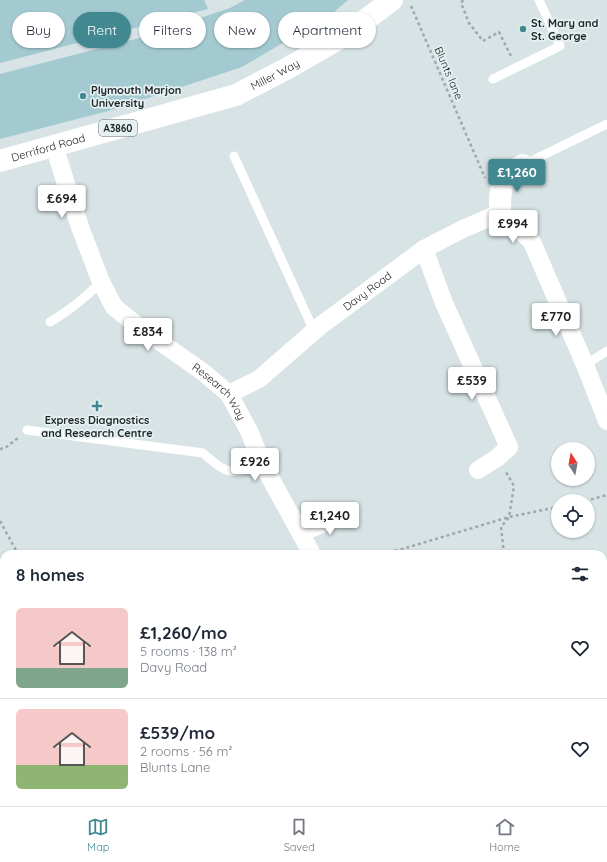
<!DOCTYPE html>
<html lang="en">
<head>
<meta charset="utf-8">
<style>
  body { margin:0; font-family:Quicksand,sans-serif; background:#f2f2f3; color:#1f2937; height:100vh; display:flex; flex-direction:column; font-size:15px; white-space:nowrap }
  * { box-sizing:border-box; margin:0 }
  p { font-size:13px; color:#747a83 }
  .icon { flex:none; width:22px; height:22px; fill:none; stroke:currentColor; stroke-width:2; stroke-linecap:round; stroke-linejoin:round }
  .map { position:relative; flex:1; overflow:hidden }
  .drawer { position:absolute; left:0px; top:550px; width:607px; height:256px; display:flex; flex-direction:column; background:#fff; border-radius:12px 12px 0 0; box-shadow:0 1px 3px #0004 }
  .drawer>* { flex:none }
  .hud { position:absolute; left:12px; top:12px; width:400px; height:36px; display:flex; gap:8px }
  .needle { width:26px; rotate:349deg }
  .buttons { position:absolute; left:551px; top:442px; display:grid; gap:8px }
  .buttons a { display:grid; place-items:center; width:44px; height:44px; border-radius:50%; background:#fff; box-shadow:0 1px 3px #0004; font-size:20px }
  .price { position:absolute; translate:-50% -34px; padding:0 9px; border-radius:4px; background:#fff; color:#222; font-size:13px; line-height:26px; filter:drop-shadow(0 1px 2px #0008) }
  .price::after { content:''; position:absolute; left:50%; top:24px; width:12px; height:9px; margin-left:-6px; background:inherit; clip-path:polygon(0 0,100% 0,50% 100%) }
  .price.on { background:#418891; color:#fff }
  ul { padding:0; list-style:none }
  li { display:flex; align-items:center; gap:12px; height:100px; padding:0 16px }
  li+li { border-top:1px solid #e0e1e3 }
  li span { display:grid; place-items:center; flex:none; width:112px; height:80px; border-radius:6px; color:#555 }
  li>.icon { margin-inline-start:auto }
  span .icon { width:48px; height:48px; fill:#fffc; stroke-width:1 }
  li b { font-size:17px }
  h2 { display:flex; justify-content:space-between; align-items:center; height:48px; padding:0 16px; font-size:17px }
  .tag { padding:0 14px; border-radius:18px; background:#fff; box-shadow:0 1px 3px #0004; font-size:14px; line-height:36px }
  .tag.on { background:#418891; color:#fff }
  .tabs { display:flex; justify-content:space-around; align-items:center; height:56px; border-top:1px solid #e0e1e3; background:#fff; font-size:11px; color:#747a83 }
  .tabs a { display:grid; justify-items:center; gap:2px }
  .tabs .on { color:#418891 }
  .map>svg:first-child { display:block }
  .green { fill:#a3cad0 }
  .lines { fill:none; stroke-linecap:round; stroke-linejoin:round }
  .path { stroke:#9fa8aa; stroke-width:2.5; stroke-dasharray:3 3; stroke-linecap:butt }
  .service { stroke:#fff; stroke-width:9 }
  .minor { stroke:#fff; stroke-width:18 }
  .tertiary { stroke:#fff; stroke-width:22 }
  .primary { stroke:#fff; stroke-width:22 }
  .poi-dot { fill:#418891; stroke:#e4f0f2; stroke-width:1.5 }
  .labels { text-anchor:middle; stroke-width:3.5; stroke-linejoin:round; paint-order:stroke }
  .shield { fill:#e4f0f2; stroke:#5d6365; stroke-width:1 }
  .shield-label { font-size:10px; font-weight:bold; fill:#232728 }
  .poi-label { font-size:11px; font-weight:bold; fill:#232728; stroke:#e4f0f2; text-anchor:start }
  .street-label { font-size:11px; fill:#232728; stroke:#e4f0f2 }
</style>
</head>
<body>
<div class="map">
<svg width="607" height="806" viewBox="0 0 607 806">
  <rect width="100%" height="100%" fill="#d7e3e5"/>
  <!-- green -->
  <g class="green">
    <polygon points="0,0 204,0 208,9 0,63"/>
    <polygon points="245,0 348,0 333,13 242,67 112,110 0,139 0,74 143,37 230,8"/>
  </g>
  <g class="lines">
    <!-- path -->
    <g class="path">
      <polyline points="463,0 461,3 469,23 483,41 499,32 511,56"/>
      <polyline points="411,6 485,178"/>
      <polyline points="0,449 5,448 18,438"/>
      <polyline points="585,501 607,495"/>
      <polyline points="0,521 18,554"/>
      <polyline points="377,554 399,550 509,517 558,507"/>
      <polyline points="504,554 501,527 509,517 514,486 506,472"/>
      <polyline points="74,802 80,806"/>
      <polyline points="572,802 577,806"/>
      <polyline points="144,806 144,802"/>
    </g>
    <!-- service -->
    <g class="service">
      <polyline points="493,79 560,46 539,0"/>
      <polyline points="234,156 314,331"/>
      <polyline points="523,165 607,124"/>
      <path d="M50,322C69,311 85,298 101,282"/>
      <polyline points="585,365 607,351"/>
      <path d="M27,430L203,453C229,476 231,475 262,463"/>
      <polyline points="0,563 4,565"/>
      <polyline points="0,734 4,740"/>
      <polyline points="447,802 452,806"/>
    </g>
    <!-- minor -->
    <g class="minor">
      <path id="s1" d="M54,146L80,227L101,282L114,307L139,327L203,372L229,394L249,431L262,463L312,554"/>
      <polyline points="424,249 444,303 509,447 497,458 478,470"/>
      <path id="s2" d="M229,394L259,379L320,326L424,249L463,229L500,213L515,225L532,242L585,365L607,421"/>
      <polyline points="301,533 347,513"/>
      <polyline points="327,806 332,802"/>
    </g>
    <!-- tertiary -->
    <path class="tertiary" d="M500,213C500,188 499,178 523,165"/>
    <!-- primary -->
    <path class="primary" id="s3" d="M0,161L236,95L288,68L347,34L392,0"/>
  </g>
  <!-- markers -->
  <g class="poi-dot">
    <circle cx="523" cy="29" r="4"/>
    <circle cx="83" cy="96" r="4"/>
    <path d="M95 400h4v4h4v4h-4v4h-4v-4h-4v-4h4z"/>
  </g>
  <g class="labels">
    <!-- shield labels -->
    <rect class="shield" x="99" y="120" width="38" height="16" rx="3"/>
    <g class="shield-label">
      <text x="118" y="132">A3860</text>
    </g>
    <!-- poi labels -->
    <g class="poi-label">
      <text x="531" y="27">St. Mary and<tspan x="531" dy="13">St. George</tspan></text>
      <text x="91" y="94">Plymouth Marjon<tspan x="91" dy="13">University</tspan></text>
      <text x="97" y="424" text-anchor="middle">Express Diagnostics<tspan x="97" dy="13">and Research Centre</tspan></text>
    </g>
    <!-- street labels -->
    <g class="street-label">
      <text transform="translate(449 73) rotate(67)" y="4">Blunts lane</text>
      <text dy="4" stroke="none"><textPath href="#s3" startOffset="289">Miller Way</textPath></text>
      <text dy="4" stroke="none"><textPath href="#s3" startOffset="50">Derriford Road</textPath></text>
      <text dy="4" stroke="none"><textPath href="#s2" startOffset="173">Davy Road</textPath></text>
      <text dy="4" stroke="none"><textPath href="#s1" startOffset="308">Research Way</textPath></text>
    </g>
  </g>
</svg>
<div class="buttons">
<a><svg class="needle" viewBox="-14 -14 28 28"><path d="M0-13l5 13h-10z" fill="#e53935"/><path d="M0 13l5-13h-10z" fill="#747a83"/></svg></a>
<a><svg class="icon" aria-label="locate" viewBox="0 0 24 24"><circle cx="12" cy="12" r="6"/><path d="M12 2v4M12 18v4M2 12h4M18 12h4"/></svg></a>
</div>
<b class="price on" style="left:517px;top:193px">£1,260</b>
<b class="price" style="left:62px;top:219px">£694</b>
<b class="price" style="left:513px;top:244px">£994</b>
<b class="price" style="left:556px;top:337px">£770</b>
<b class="price" style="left:148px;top:352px">£834</b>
<b class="price" style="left:472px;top:401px">£539</b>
<b class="price" style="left:255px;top:482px">£926</b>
<b class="price" style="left:330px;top:536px">£1,240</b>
<div class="hud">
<a class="tag">Buy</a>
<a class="tag on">Rent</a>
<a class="tag">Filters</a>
<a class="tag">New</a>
<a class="tag">Apartment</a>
</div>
<section class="drawer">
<h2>8 homes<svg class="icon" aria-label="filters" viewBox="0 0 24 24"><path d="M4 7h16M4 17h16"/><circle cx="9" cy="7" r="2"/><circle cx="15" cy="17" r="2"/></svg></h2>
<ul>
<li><span style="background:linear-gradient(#f6c9c9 75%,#7fa58c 0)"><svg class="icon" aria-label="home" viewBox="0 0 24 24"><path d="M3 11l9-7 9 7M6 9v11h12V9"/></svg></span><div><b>£1,260/mo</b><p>5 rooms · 138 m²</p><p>Davy Road</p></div><svg class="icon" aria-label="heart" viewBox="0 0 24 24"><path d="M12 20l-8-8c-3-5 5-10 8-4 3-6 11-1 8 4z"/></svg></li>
<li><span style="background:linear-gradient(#f6c9c9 70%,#8fb573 0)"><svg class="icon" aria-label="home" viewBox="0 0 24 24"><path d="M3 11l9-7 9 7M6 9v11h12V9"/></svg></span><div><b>£539/mo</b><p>2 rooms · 56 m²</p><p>Blunts Lane</p></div><svg class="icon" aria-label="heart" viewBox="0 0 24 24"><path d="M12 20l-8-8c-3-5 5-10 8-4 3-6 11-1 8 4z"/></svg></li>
</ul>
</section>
</div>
<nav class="tabs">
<a class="on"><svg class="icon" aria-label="map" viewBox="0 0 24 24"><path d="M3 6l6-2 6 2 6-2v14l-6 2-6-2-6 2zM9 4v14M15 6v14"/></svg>Map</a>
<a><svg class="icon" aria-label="saved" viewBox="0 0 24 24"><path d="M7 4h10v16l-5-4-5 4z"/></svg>Saved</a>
<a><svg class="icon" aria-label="home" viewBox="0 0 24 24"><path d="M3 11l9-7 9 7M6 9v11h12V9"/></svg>Home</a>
</nav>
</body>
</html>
